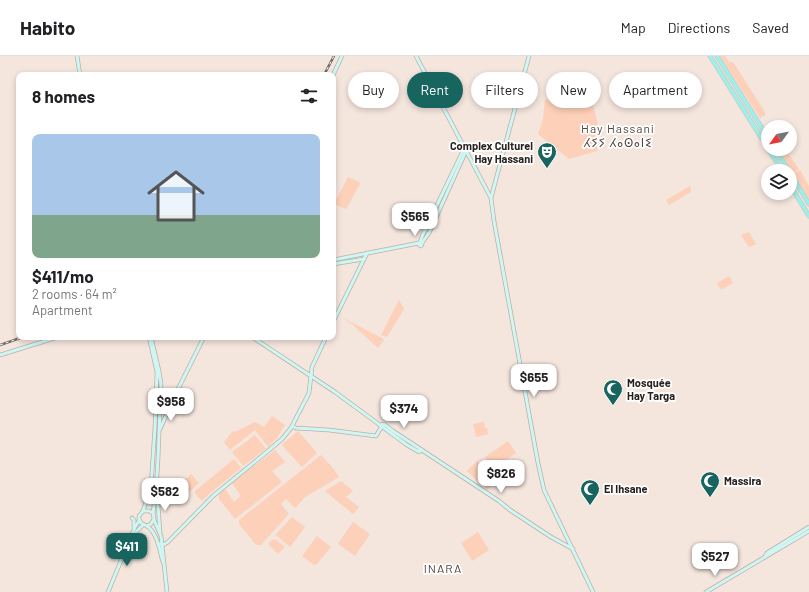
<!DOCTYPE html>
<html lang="en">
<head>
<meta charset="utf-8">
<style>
  body { margin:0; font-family:Barlow,"Noto Sans Tifinagh",sans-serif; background:#f2f2f2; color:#202124; height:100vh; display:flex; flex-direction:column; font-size:15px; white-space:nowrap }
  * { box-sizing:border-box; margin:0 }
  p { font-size:13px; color:#757577 }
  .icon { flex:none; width:22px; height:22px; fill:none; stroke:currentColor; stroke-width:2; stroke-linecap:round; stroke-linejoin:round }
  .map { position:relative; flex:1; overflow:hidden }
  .details { position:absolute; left:16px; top:16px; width:320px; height:268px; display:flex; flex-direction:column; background:#fff; border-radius:8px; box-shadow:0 2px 6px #0003 }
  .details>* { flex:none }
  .guide { position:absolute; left:348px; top:16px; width:380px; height:36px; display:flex; gap:8px }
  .needle { width:26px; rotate:237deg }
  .controls { position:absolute; left:761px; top:64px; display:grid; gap:8px }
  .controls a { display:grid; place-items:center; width:36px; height:36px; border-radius:50%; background:#fff; box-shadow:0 2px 6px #0003; font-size:20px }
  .price { position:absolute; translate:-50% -34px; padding:0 9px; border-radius:8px; background:#fff; color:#222; font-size:13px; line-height:26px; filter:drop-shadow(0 1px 2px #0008) }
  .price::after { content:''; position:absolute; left:50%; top:24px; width:12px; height:9px; margin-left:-6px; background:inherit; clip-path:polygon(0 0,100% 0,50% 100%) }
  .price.current { background:#18645e; color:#fff }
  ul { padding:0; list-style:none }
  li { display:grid; align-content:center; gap:8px; height:212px; padding:0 16px }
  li+li { border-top:1px solid #e0e0e0 }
  li span { display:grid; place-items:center; height:124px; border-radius:8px; color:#555 }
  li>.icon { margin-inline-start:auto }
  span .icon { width:72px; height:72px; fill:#fffc; stroke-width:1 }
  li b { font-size:17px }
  h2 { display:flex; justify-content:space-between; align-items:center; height:48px; padding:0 16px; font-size:17px }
  .pill { padding:0 14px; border-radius:18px; background:#fff; box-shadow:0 2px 6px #0003; font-size:14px; line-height:36px }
  .pill.current { background:#18645e; color:#fff }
  header { display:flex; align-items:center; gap:24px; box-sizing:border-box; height:56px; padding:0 20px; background:#fff; border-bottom:1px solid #e0e0e0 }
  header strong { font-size:19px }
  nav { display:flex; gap:22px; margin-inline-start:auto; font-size:14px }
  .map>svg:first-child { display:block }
  .green { fill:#fdd0b9 }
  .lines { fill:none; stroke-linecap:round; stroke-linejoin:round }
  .secondary-casing { stroke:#beafa8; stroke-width:4.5 }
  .primary-casing { stroke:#cbc9c9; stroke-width:5 }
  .secondary { stroke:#cef7f3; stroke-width:3 }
  .primary { stroke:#9defe7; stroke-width:3.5 }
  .rail-casing { stroke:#726864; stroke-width:2.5 }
  .rail { stroke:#fff; stroke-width:1; stroke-dasharray:3; stroke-linecap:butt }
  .labels { text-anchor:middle; stroke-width:3.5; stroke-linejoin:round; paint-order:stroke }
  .poi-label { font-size:11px; font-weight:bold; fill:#251f1d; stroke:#fff; text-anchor:start }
  .neighbourhood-label { font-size:12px; letter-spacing:1px; fill:#534640; stroke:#fff }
</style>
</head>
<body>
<header>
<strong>Habito</strong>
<nav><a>Map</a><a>Directions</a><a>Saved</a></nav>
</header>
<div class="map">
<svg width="809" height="536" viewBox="0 0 809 536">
  <rect width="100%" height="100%" fill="#f4e5dd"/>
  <!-- green -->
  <g class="green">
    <polygon points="720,0 725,0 729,6 733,6 765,56 765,59 760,62"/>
    <polygon points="589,34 600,76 598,80 597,95 569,103 538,78 543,63 545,44"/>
    <polygon points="787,96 799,113 792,117 781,100"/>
    <polygon points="800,114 809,130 809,143 801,131 805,128 801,130 794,118"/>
    <polygon points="348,121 359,126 360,128 346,153 334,148"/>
    <polygon points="690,130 691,136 669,149 666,144"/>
    <polygon points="749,176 756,188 749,191 741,179"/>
    <polygon points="729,220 733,227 721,234 717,227"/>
    <polygon points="399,244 404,253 387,281 381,279"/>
    <polygon points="339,260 382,282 384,284 378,292 352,268"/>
    <polygon points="272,360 285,369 277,382 268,391 255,374 230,394 224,386 233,375 235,376 255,366 264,371"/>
    <polygon points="484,366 485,372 487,372 488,378 476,381 473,368"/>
    <polygon points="298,375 317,397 302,411 282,389"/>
    <polygon points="255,379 266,393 243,410 232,396"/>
    <polygon points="508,385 516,397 493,413 485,401"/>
    <polygon points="275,394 285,406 272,415 282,426 235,463 219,443 219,438 225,433 234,446 241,440 232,427"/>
    <polygon points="321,399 333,412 339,421 305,441 295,452 286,443 281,448 289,458 261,489 256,489 239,468 239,464"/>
    <polygon points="234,403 241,412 210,437 202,445 194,436"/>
    <polygon points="477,405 497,423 487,434 467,415"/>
    <polygon points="191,418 199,427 183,442 175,433"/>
    <polygon points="341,425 353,435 346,441 359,451 353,458 325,435"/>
    <polygon points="292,461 305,471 290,491 277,480 276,478"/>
    <polygon points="353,466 370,478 355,500 338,488"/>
    <polygon points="478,476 489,494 472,505 461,487"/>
    <polygon points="317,480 331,491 317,508 314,509 302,500"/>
    <polygon points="275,483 285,491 278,498 268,488 272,484"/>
  </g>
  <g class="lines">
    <defs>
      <g id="secondary">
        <polyline points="77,0 80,19"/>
        <polyline points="416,0 491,142 494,165 538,407 544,434 593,536"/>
        <polyline points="333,19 342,0"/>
        <polyline points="491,142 529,0"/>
        <polyline points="420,186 423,178 463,95 466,93"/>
        <polygon points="420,186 422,188 421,190 419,189"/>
        <polyline points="422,187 429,177 466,95"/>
        <polyline points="333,204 419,187"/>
        <polyline points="333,208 364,203"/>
        <polyline points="333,266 367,197"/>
        <polyline points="149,281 157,316 155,371 151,431 143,455 139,460 139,463 141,467 147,470 151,468 154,463 153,457 156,434 158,403 161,328 159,315 151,281"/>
        <polyline points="252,281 335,336 407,389 419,396 422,394"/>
        <polyline points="0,299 58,281"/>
        <polyline points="381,369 384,368 393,375 499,445 510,454 551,481 573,493"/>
        <polyline points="292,370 296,372 329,374 376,380 382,370"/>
        <polyline points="160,373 179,331 204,281"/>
        <polyline points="157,436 160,476"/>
        <polyline points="143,455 149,455 153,457"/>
        <polyline points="132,462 134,464 134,472"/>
        <polyline points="154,464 161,480 167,536"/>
        <path d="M147,470C158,478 159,493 163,506"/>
        <polyline points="134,478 143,469"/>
        <polyline points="158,488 163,489 168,486 213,440 268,395 282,383 291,372 309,337 312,311 326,281"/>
        <polyline points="765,501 767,497 809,471"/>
        <polyline points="108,536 135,471 139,465"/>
        <polyline points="706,536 809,475"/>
      </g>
      <g id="primary">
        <polyline points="710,0 782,115"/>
        <polyline points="717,0 768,82"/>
        <polyline points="775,93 789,115"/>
        <polyline points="790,117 809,148"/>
        <polyline points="790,129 809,160"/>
      </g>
    </defs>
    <!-- secondary casing -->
    <use href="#secondary" class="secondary-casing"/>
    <!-- primary casing -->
    <use href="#primary" class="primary-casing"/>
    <!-- secondary -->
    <use href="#secondary" class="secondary"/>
    <!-- primary -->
    <use href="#primary" class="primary"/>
    <defs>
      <g id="rail">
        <polyline points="324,19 334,0"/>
        <polyline points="0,289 23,281"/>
      </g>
    </defs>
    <!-- rail casing -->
    <use href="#rail" class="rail-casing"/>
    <!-- rail -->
    <use href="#rail" class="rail"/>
  </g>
  <!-- icons -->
  <defs>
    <symbol id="theatre-pin" viewBox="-11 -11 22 30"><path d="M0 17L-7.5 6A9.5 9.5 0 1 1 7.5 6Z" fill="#18645e" stroke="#fff"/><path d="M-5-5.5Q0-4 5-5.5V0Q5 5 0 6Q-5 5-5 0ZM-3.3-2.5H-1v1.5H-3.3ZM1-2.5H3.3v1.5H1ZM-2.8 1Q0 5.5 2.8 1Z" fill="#fff"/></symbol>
    <symbol id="mosque-pin" viewBox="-11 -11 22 30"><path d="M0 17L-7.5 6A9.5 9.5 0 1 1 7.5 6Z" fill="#18645e" stroke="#fff"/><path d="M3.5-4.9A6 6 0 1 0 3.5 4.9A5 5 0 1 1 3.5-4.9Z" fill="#fff"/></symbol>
  </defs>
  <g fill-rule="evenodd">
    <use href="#theatre-pin" x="536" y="85" width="22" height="30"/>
    <use href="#mosque-pin" x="602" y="322" width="22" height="30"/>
    <use href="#mosque-pin" x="699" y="414" width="22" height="30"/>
    <use href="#mosque-pin" x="579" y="422" width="22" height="30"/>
  </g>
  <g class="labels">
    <!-- poi labels -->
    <g class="poi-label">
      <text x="533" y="94" text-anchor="end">Complex Culturel<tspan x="533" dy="13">Hay Hassani</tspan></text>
      <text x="627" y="331">Mosquée<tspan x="627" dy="13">Hay Targa</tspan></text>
      <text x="724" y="429">Massira</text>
      <text x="604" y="437">El Ihsane</text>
    </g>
    <!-- neighbourhood labels -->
    <g class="neighbourhood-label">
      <text x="618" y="77">Hay Hassani<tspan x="618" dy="14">ⵃⵢⵢ ⵃⴰⵙⴰⵏⵉ</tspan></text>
      <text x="443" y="517">INARA</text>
    </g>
  </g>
</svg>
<div class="controls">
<a><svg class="needle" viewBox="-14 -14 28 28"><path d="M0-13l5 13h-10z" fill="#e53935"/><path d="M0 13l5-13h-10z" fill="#757577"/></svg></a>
<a><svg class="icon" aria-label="layers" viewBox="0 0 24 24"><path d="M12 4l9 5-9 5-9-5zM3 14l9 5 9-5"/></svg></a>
</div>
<b class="price" style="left:415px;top:181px">$565</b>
<b class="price" style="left:534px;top:342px">$655</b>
<b class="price" style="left:171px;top:366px">$958</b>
<b class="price" style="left:404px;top:373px">$374</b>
<b class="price" style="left:501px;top:438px">$826</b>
<b class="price" style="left:165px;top:456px">$582</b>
<b class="price current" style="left:127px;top:511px">$411</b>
<b class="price" style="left:715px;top:521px">$527</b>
<div class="guide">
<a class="pill">Buy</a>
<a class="pill current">Rent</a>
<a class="pill">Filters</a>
<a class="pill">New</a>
<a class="pill">Apartment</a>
</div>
<section class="details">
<h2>8 homes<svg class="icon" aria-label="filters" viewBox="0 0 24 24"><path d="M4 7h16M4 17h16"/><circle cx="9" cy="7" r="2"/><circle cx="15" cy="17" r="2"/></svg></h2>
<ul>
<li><span style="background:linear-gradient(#a9c7e8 65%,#7fa58c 0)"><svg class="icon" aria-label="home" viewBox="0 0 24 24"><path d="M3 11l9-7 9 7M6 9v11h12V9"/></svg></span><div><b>$411/mo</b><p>2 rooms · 64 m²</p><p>Apartment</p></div></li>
</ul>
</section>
</div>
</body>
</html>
